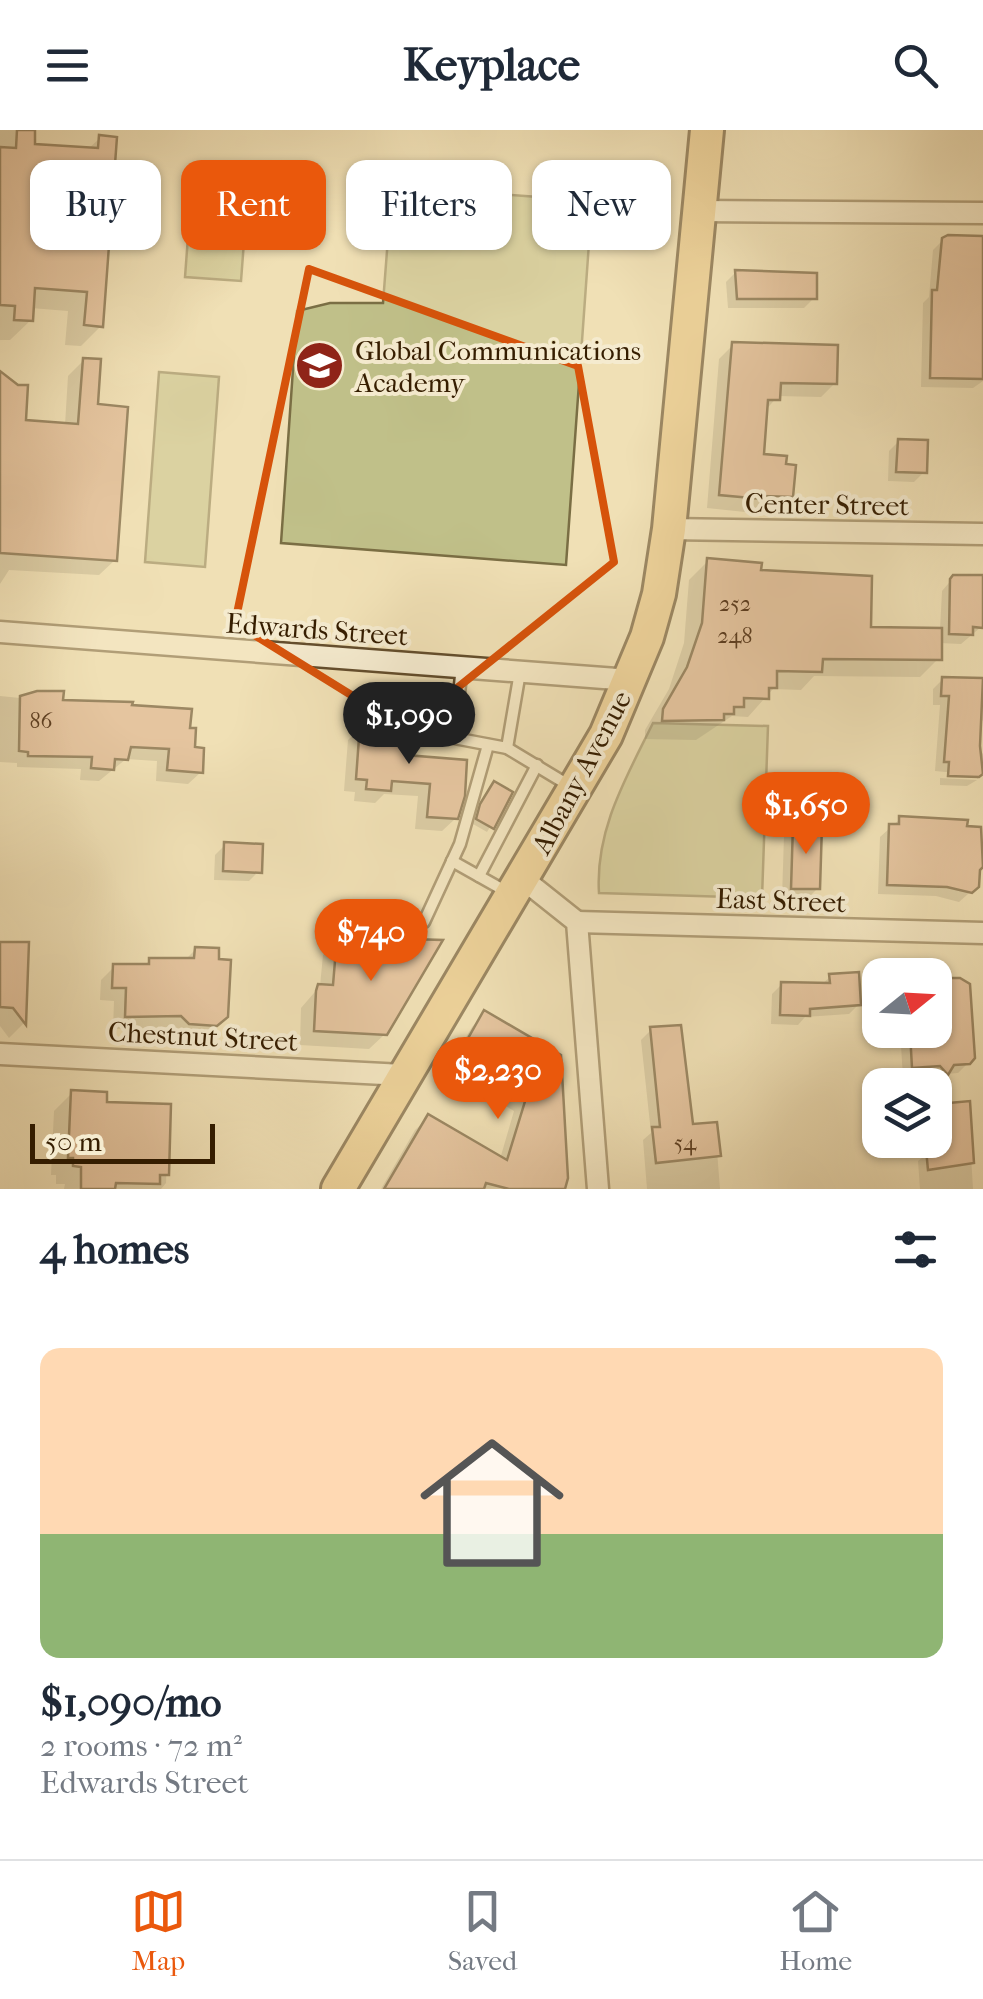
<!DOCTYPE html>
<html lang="en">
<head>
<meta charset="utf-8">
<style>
  body { margin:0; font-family:"IM FELL French Canon",serif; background:#f2f2f3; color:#1f2937; height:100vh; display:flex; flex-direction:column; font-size:38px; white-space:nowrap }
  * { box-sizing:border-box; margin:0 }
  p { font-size:32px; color:#747a83 }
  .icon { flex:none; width:55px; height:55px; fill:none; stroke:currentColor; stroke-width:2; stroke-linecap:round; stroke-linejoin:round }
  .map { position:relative; height:1059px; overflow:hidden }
  .drawer { display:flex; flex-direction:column; background:#fff; flex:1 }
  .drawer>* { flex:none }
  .top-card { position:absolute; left:30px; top:30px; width:925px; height:90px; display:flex; gap:20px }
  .needle { width:65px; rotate:72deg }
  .controls { position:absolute; left:862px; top:828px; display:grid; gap:20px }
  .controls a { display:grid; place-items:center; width:90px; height:90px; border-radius:20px; background:#fff; box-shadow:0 2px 8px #0004; font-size:50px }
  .scale { position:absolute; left:30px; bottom:25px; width:185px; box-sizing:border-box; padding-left:10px; border:5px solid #351d00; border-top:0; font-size:28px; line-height:35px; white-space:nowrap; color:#351d00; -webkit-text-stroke:8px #f5ebcf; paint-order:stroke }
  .price { position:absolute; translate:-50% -85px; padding:0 22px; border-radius:35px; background:#ea580c; color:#fff; font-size:32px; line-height:65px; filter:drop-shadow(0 2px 5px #0008) }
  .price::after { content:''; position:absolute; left:50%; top:60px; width:30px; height:22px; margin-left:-15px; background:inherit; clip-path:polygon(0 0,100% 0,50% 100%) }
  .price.current { background:#222; color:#fff }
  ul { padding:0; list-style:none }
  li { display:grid; align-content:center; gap:20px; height:530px; padding:0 40px }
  li span { display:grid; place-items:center; height:310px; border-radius:20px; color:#555 }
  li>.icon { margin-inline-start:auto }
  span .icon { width:180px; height:180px; fill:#fffc; stroke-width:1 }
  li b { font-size:42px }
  h2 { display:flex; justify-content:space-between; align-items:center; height:120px; padding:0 40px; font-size:42px }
  .pill { padding:0 35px; border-radius:20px; background:#fff; box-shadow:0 2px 8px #0004; font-size:35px; line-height:90px }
  .pill.current { background:#ea580c; color:#fff }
  header { display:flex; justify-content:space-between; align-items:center; height:130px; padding:0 40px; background:#fff; font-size:45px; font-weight:800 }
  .dock { display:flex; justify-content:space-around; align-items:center; height:140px; border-top:2px solid #e0e1e3; background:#fff; font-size:28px; color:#747a83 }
  .dock a { display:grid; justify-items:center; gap:5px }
  .dock .current { color:#ea580c }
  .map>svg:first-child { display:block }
  .green { fill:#c0c089; stroke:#7a6e44; stroke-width:2.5 }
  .shadow { fill:#0003 }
  .building { fill:#d8a485; stroke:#351d00; stroke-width:2.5 }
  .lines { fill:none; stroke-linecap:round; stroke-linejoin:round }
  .service-casing { stroke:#644e2d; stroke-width:15 }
  .minor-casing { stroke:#644e2d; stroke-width:25 }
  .trunk-casing { stroke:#351d00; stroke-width:38 }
  .service { stroke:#f5ebcf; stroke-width:10 }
  .minor { stroke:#f5ebcf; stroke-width:20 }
  .trunk { stroke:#e8c07a; stroke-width:32 }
  .marked { fill:none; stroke:#d6530b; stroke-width:8; stroke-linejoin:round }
  .labels { text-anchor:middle; stroke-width:8; stroke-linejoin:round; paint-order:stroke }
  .number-label { font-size:22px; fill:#5e3f21 }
  .poi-label { font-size:28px; fill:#351d00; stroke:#f5ebcf; text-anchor:start }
  .street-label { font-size:28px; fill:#351d00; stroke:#f5ebcf }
</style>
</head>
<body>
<header><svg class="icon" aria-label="menu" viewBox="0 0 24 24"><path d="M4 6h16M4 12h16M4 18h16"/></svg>Keyplace<svg class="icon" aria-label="search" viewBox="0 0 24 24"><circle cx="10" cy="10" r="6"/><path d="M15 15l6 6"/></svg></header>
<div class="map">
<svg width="983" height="1059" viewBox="0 0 983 1059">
  <rect width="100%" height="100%" fill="#f0e0b5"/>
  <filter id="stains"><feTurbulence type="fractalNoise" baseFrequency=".002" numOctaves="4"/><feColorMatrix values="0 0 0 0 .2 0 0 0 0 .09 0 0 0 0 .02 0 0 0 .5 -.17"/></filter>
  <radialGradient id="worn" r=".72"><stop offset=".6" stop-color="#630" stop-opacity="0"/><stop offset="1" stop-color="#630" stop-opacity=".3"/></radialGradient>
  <!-- green -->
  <g class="green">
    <polygon points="192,53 248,59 241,151 185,147"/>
    <polygon points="392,56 592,71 566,435 281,413 297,181 330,173 383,173"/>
    <polygon points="159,242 219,247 205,437 145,432"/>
    <path d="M653,593L768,596L762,768L599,763C595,700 626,648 653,593Z"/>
  </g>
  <!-- shadow -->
  <g class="shadow">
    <polygon points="0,0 33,0 32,16 87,20 100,8 101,196 81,216 65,215 68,181 31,178 31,190 10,210 0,210"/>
    <polygon points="983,108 983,251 973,258 921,257 923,173 929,167 933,120 943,110"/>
    <polygon points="736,142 814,168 804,178 728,178 726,152"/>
    <polygon points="733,215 835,253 821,267 778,266 764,282 761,326 791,366 777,380 749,379 745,382 707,378 719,229"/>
    <polygon points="84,230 95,276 115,430 99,445 9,440 0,454 0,246 23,292 65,295 68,246"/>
    <polygon points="899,311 924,342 914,352 888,351 889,321"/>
    <polygon points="708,431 759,443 868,500 940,500 942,461 954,447 981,497 961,514 939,513 939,528 920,547 814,546 801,560 773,559 748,587 732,586 696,610 645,609 645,600 669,559 684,513 689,450"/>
    <polygon points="943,549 983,550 983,590 979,594 978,616 983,624 983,644 977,649 977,645 935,641 940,575 933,575 933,559"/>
    <polygon points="0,566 60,572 188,600 201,642 188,654 156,651 157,631 126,629 99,651 80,650 81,639 17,637 17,633 0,632"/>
    <polygon points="368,591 403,628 464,632 456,688 442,701 415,699 418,666 384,664 375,673 354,671 355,662 344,661 348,610"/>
    <polygon points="940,648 977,650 967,656 940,655"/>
    <polygon points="490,658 510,663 487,702 473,694"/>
    <polygon points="900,689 977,756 959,772 936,766 878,764 880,707"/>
    <polygon points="794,696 818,758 808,768 782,768 784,706"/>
    <polygon points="225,715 259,741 249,751 214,750 215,725"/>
    <polygon points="338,810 385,904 369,919 300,915 301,878 320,856 323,825"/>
    <polygon points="0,813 26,814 23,894 9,908 0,896"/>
    <polygon points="196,819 226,886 212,900 202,908 175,906 167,898 113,899 114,871 100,870 101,850 114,837 143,837 150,830 185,830"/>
    <polygon points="830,847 859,874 849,884 805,887 798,895 771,894 772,864 782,854 821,855"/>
    <polygon points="935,848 968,933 958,943 945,944 937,953 929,945 903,947 900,900 935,900"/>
    <polygon points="485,883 559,927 566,1059 381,1059 415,1000 429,987 500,1029 514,981 449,942 453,935 450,934 472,897"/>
    <polygon points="651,900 691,997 715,995 720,1059 647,1059 643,1010 651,1003 641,910"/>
    <polygon points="72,963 104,974 169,976 166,1053 161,1059 64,1059 65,1054 56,1054 56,1045 51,1045 54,981"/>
    <polygon points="968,974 973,1059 920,1059 918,1031 931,1021 930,1010 935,1010 935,980 939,976"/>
  </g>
  <!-- building -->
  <g class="building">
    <polygon points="17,0 35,0 35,14 98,18 99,5 117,7 103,197 84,195 87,162 35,158 33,191 14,190 15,176 0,175 0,17 16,18"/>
    <polygon points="948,105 983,106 983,249 930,248 932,160 937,160 942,108"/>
    <polygon points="735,140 817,143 817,169 737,169"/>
    <polygon points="732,212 838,215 837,254 781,253 780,270 768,270 764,324 787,326 786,334 796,335 793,367 762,366 762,369 719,365"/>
    <polygon points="83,228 101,229 98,274 128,277 117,431 0,423 0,241 18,255 28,255 26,290 78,294"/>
    <polygon points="898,309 928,310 927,343 896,342"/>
    <polygon points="707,428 762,433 761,440 872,446 871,497 942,498 942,530 823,529 822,542 777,541 777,558 769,558 769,569 744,568 744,577 734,577 734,584 724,584 724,590 662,591 663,579 687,537 702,493"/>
    <polygon points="953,445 983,445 983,498 973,497 973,505 949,504 950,449"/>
    <polygon points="942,547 983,548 980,616 983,644 979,647 948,646 949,632 944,632 949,566 941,566"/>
    <polygon points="37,561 64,561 63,570 133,572 132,575 192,579 190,598 196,598 195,617 204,618 203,643 167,640 169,619 131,617 128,630 115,629 114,640 91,638 92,627 28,626 28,622 19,621 20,566"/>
    <polygon points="367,589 400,591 409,600 406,625 467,630 465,666 458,689 427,687 430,654 392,651 391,661 366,659 367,650 356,649 360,594"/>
    <polygon points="494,651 513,662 494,699 476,689 480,674"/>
    <polygon points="899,686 968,690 967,696 981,697 983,737 980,740 979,757 972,763 947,757 887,755 889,694 899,694"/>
    <polygon points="793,694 822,695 820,759 791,759"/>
    <polygon points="224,712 263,714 262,743 223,741"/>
    <polygon points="337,807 443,810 387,905 314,901 316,861 318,854 333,855"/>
    <polygon points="0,812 29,812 26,895 13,878 0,877"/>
    <polygon points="195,817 219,818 219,829 231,830 228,887 217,896 189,894 181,886 125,887 126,858 112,858 113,834 149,834 149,828 194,828"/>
    <polygon points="935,836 950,848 960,848 970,854 975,928 970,934 954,935 948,945 940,936 912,938 910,902 935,901"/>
    <polygon points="859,842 861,875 810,879 810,886 780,885 781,852 830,853 829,844"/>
    <polygon points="484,880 561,925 568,1048 565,1059 509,1059 486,1053 484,1059 384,1059 428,984 507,1030 526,968 460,928 464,921 462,919"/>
    <polygon points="681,895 693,994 717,992 721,1026 656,1033 652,997 660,997 650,897"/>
    <polygon points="71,960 107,962 107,972 171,974 169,1045 160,1045 160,1054 116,1053 115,1059 81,1059 81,1037 73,1036 73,1028 68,1028"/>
    <polygon points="970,971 974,1033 928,1040 926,1019 940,1018 938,974"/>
  </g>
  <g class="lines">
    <defs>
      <g id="service">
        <polyline points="462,537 454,608 507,618 570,656"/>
        <polyline points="507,618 520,542"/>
        <polyline points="452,731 507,762"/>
        <polyline points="479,746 537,635"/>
        <polyline points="424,792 460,714 488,615"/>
      </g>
      <g id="minor">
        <polyline points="699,81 983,83"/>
        <polyline points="669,399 983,404"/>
        <polyline points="0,502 630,550"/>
        <polyline points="523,749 577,792 598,1059"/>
        <polyline points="577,792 983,803"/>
        <polyline points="0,924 403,945"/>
      </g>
      <polyline id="trunk" points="338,1059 606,605 647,507 659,464 669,399 707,0"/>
    </defs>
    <!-- service casing -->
    <use href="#service" class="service-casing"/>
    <!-- minor casing -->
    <use href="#minor" class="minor-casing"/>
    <!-- trunk casing -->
    <use href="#trunk" class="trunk-casing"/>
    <!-- service -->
    <use href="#service" class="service"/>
    <!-- minor -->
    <use href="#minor" class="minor"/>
    <!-- trunk -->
    <use href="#trunk" class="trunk"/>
  </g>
  <!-- marked area -->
  <path d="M0 0H983V1059H0ZM309,139L578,236L614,432L406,599L235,493Z" fill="#f0e0b5" fill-opacity=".55" fill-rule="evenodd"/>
  <path class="marked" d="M309,139L578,236L614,432L406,599L235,493Z"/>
  <!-- icons -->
  <defs>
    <symbol id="school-disc" viewBox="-11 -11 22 22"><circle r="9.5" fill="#8f2418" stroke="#f5ebcf"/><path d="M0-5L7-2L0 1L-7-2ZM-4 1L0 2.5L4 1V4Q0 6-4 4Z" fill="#fff"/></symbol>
  </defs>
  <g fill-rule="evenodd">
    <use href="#school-disc" x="292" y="208" width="55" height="55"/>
  </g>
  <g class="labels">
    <!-- number labels -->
    <g class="number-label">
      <text x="735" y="481">252</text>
      <text x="735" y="513">248</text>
      <text x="41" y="598">86</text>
      <text x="685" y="1020">54</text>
    </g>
    <!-- poi labels -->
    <g class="poi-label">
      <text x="355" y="230">Global Communications<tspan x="355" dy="32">Academy</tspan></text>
    </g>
    <!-- street labels -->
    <g class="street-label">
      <text transform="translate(827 374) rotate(1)" y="10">Center Street</text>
      <text transform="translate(317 499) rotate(4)" y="10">Edwards Street</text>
      <text transform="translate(581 642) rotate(-62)" y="10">Albany Avenue</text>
      <text transform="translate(781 770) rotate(2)" y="10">East Street</text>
      <text transform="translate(203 906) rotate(3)" y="10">Chestnut Street</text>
    </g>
  </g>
  <rect width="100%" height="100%" filter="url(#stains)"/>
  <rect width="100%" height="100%" fill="url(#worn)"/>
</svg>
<div class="controls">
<a><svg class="needle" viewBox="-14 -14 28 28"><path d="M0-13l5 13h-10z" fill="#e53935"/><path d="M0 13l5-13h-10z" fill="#747a83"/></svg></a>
<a><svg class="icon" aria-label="layers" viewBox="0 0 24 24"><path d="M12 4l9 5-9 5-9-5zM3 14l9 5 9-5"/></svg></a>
</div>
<div class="scale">50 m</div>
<b class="price current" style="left:409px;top:637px">$1,090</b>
<b class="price" style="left:806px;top:727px">$1,650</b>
<b class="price" style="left:371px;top:854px">$740</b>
<b class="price" style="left:498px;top:992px">$2,230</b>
<div class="top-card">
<a class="pill">Buy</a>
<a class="pill current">Rent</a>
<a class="pill">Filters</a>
<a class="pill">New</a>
</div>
</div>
<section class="drawer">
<h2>4 homes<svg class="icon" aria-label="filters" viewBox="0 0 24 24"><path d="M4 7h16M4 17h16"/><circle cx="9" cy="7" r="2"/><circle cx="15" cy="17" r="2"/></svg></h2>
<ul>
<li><span style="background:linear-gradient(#ffd9b3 60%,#8fb573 0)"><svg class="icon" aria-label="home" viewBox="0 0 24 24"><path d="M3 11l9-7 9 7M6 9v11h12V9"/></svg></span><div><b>$1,090/mo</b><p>2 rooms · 72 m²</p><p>Edwards Street</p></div></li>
</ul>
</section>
<nav class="dock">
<a class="current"><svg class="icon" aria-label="map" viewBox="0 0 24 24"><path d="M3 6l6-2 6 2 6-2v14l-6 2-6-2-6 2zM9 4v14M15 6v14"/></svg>Map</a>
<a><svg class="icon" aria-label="saved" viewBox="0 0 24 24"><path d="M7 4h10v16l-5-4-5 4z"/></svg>Saved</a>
<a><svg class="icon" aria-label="home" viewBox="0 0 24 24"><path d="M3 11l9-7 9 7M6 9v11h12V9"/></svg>Home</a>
</nav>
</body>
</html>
